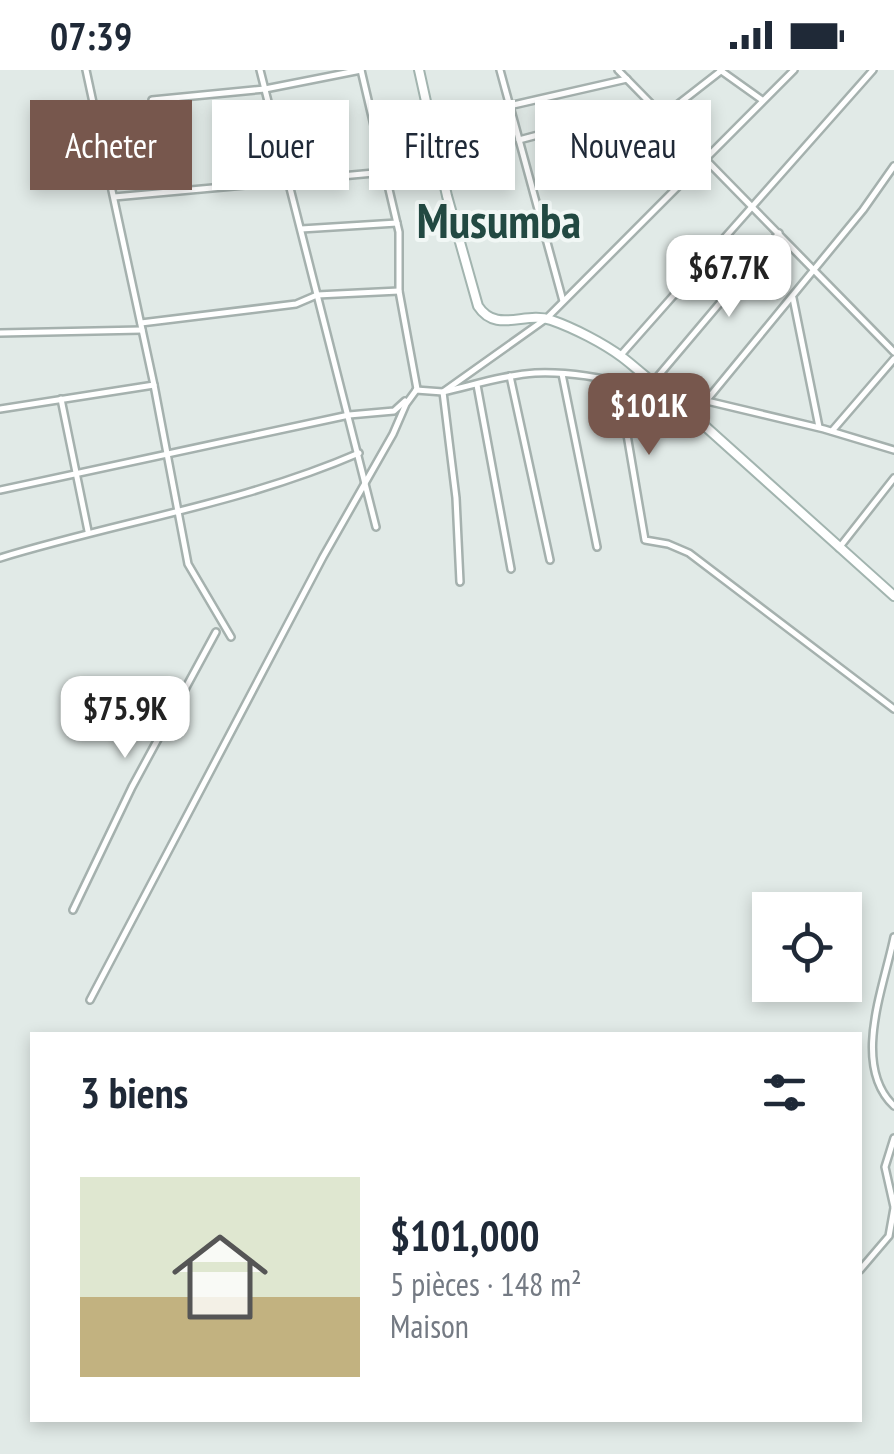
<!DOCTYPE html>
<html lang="fr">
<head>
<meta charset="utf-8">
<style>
  body { margin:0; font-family:"PT Sans Narrow",sans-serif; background:#f6f6f7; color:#1f2937; height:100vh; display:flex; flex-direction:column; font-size:38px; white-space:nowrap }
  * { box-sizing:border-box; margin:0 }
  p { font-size:32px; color:#747a83 }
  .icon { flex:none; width:55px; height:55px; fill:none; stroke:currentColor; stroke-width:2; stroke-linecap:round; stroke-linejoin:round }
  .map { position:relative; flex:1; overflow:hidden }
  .sheet { position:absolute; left:30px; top:962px; width:832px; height:390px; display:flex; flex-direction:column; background:#fff; border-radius:0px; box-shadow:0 5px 15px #0003 }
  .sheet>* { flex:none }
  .hud { position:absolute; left:30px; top:30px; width:835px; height:90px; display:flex; gap:20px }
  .tools { position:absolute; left:752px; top:822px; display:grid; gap:20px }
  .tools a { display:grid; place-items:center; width:110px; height:110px; border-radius:0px; background:#fff; box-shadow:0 5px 15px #0003; font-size:50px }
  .price { position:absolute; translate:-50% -85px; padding:0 22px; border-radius:20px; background:#fff; color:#222; font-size:32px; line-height:65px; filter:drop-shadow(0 2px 5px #0008) }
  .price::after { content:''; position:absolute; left:50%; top:60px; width:30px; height:22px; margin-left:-15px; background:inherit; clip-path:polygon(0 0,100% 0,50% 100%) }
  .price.current { background:#77574d; color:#fff }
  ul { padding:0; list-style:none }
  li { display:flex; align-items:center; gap:30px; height:250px; padding:0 50px }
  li+li { border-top:2px solid #e0e1e3 }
  li span { display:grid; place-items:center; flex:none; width:280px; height:200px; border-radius:0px; color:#555 }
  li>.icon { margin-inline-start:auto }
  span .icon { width:120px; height:120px; fill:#fffc; stroke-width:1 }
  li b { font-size:42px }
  h2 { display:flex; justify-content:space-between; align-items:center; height:120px; padding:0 50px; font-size:42px }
  .chip { padding:0 35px; border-radius:0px; background:#fff; box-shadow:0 5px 15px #0003; font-size:35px; line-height:90px }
  .chip.current { background:#77574d; color:#fff }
  .status { display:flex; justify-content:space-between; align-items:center; height:70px; padding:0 50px; background:#fff; direction:ltr }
  .status svg { height:28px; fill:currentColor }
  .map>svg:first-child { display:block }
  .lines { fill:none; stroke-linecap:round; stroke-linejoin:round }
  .minor-casing { stroke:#a5b1ae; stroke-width:10 }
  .secondary-casing { stroke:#a2b4af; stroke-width:12 }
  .minor { stroke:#fff; stroke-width:5 }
  .secondary { stroke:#fff; stroke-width:8 }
  .labels { text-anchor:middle; stroke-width:8; stroke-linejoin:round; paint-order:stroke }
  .town-label { font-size:48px; font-weight:bold; fill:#224942; stroke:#f1f7f5 }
</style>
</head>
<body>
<div class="status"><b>07:39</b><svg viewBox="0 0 49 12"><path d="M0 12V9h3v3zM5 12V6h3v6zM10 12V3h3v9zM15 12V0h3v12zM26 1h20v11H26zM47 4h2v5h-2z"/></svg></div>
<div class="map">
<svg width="894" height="1384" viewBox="0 0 894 1384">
  <rect width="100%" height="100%" fill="#e1eae7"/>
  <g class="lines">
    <defs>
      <g id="minor">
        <polyline points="86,0 154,315 188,494 231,567"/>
        <polyline points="260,0 376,457"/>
        <polyline points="500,0 563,231"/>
        <polyline points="618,0 894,282"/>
        <polyline points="720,0 762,30"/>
        <polyline points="152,30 265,19 361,0"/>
        <polyline points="509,36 627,9"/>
        <polyline points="663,46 722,0"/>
        <polyline points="519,70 651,35"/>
        <polyline points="555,106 660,83 687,72"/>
        <polyline points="114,127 385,102"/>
        <polyline points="301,159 397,153"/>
        <polyline points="793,228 819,357"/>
        <polyline points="141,253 296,234 317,225 399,221"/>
        <polyline points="0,263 142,260"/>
        <polyline points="620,286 873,0"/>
        <polyline points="562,304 597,477"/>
        <polyline points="510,306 550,490"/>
        <polyline points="654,311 779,163"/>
        <polyline points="618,312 645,470 668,474 689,483 894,639"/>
        <polyline points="477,315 511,499"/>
        <polyline points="416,320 443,322 547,248 794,0"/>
        <polyline points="669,322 824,359 894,380"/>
        <polyline points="61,329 88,461"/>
        <polyline points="706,331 863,140 894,96"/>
        <polyline points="0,339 154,315"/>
        <polyline points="832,361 894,289"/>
        <polyline points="0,420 349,345 394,341 405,331"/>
        <polyline points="839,478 894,408"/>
        <path d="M0,488C121,451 241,434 359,383"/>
        <path d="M460,512L456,428L443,322C474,315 504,305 535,303C578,301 618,312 659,320"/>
        <polyline points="73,840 132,717 216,562"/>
        <path d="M894,867C884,917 851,995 894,1036"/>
        <polyline points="90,930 323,487 393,364 406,334 417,319 399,221 399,162 361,0"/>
        <polyline points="894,1068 885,1097 894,1137"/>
        <polyline points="860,1200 889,1166 894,1138"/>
      </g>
      <path id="secondary" d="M419,0L447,126L478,236C496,264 525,241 551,250C574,258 603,273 622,287C638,299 650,312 667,322L894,526"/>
    </defs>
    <!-- minor casing -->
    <use href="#minor" class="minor-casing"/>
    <!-- secondary casing -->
    <use href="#secondary" class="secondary-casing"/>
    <!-- minor -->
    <use href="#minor" class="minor"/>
    <!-- secondary -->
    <use href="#secondary" class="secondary"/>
  </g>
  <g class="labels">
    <!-- town labels -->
    <g class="town-label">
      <text x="499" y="168">Musumba</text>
    </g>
  </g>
</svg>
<div class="tools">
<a><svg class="icon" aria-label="locate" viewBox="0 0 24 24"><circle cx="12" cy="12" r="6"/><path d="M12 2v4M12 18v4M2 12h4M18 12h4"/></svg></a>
</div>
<b class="price" style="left:729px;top:250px">$67.7K</b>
<b class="price current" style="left:649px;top:388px">$101K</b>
<b class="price" style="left:125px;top:691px">$75.9K</b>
<div class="hud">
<a class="chip current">Acheter</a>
<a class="chip">Louer</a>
<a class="chip">Filtres</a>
<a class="chip">Nouveau</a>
</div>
<section class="sheet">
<h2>3 biens<svg class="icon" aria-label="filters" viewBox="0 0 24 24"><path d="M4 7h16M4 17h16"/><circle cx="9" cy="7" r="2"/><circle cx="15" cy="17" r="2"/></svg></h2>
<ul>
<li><span style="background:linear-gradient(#dfe7d0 60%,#c2b280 0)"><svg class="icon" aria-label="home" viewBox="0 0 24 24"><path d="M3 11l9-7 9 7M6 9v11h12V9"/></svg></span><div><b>$101,000</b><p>5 pièces · 148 m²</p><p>Maison</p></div></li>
</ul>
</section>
</div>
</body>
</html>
